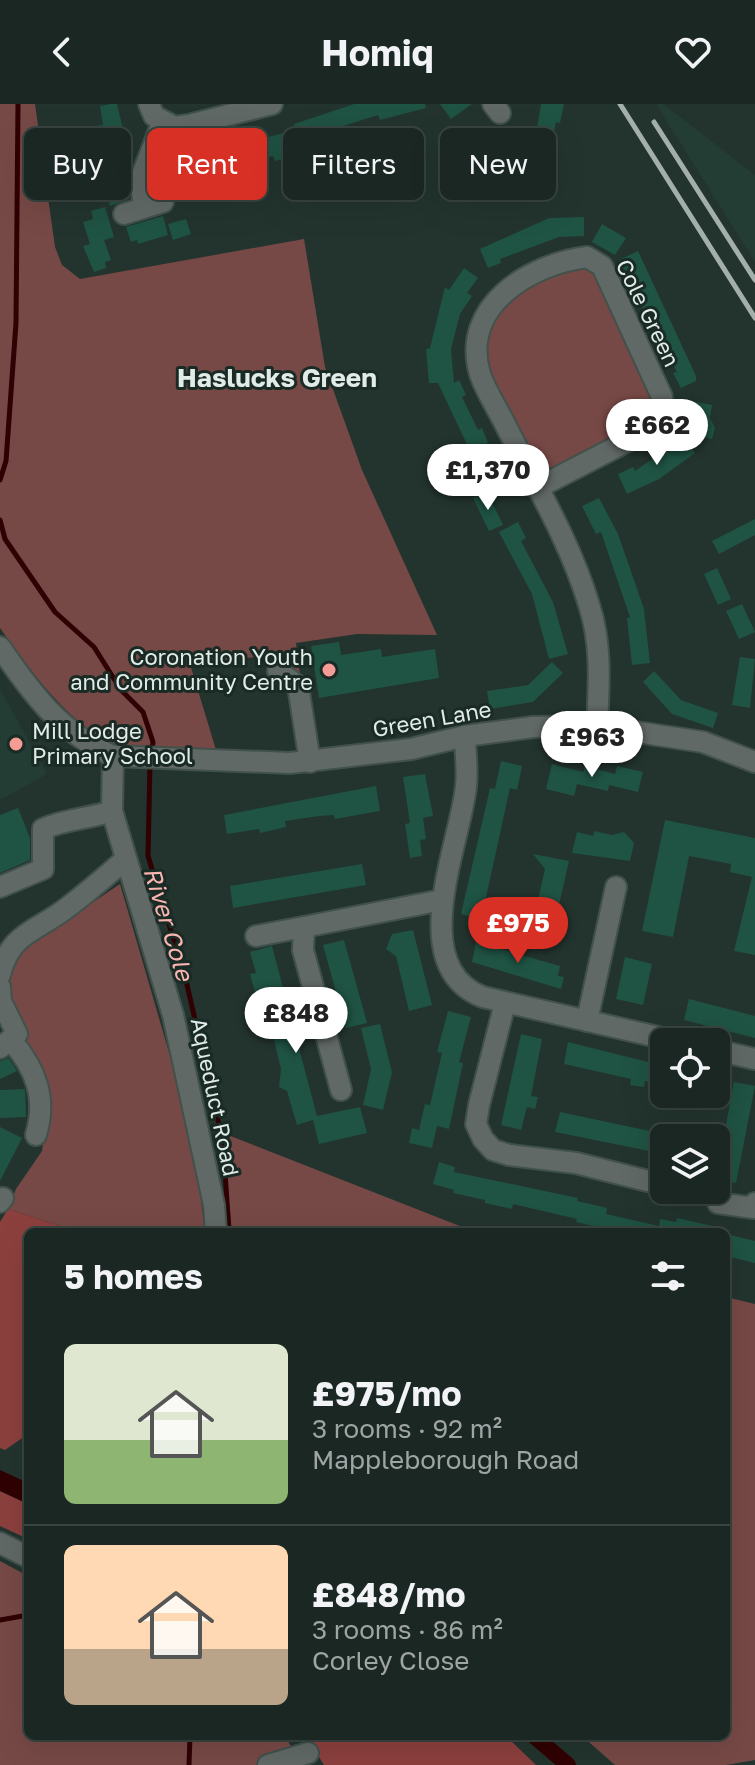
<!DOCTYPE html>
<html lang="en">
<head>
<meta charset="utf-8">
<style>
  body { margin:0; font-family:"Golos Text",sans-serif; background:#232f2a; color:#f1f3f6; height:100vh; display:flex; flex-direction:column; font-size:30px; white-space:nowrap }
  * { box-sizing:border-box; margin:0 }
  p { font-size:26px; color:#9fa5a5 }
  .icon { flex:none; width:44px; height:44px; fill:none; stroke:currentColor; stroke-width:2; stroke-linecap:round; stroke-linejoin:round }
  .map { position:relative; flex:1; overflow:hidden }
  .details { position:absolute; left:24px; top:1124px; width:706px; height:512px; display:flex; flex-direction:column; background:#1a2722; border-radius:12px; box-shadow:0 8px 32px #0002,0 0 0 2px #384440 }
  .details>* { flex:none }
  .guide { position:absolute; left:24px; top:24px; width:708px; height:72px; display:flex; gap:16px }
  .tools { position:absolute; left:650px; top:924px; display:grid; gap:16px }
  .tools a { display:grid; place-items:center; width:80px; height:80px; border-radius:12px; background:#1a2722; box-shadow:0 8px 32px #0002,0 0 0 2px #384440; font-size:40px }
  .price { position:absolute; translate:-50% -68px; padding:0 18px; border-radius:28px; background:#fff; color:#222; font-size:26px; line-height:52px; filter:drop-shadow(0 2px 4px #0008) }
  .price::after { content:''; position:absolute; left:50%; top:48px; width:24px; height:18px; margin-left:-12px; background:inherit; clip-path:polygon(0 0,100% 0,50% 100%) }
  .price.current { background:#d93025; color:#fff }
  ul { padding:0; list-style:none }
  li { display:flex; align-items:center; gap:24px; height:200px; padding:0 40px }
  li+li { border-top:2px solid #384440 }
  li span { display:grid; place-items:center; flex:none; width:224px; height:160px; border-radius:12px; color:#555 }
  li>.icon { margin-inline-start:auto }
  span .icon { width:96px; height:96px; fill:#fffc; stroke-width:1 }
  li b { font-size:34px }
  h2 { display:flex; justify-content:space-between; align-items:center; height:96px; padding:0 40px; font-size:34px }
  .chip { padding:0 28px; border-radius:12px; background:#1a2722; box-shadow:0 8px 32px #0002,0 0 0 2px #384440; font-size:28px; line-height:72px }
  .chip.current { background:#d93025; color:#fff }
  header { display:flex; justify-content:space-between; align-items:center; height:104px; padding:0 40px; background:#1a2722; font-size:36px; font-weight:700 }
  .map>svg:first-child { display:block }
  .built { fill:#243d34 }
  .green { fill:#774946 }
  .forest { fill:#8c403e }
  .water { fill:#300002 }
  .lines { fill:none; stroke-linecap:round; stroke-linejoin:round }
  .stream { stroke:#300002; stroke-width:5 }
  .canal { stroke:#300002; stroke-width:16 }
  .building { fill:#1f5344 }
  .minor-casing { stroke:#41514c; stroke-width:24 }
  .minor { stroke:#616966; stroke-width:20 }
  .rail { stroke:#a2afab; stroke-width:5 }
  .poi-dot { fill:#f59c96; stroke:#1a2a25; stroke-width:3 }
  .labels { text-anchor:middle; stroke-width:6; stroke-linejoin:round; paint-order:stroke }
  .street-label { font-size:22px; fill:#e1ece8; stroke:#1a2a25 }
  .poi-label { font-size:22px; fill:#e1ece8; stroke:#1a2a25; text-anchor:end }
  .water-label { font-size:24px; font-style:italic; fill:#f9b5b0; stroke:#1a2a25 }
  .quarter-label { font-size:26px; font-weight:bold; fill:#e1ece8; stroke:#1a2a25 }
</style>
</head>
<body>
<header><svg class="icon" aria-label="back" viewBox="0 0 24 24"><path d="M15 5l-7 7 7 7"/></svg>Homiq<svg class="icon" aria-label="heart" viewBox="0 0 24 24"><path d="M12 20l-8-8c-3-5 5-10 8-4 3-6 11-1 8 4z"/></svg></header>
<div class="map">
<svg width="755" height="1661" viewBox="0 0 755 1661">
  <rect width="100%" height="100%" fill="#23342e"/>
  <!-- built -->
  <g class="built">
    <polygon points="656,0 663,0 755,71 755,158"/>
    <polygon points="0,585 47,670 0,696"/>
  </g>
  <!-- green -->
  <g class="green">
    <path d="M0,0H35L55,143L62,161L80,175L304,135L325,263L362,366L437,531L357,530L296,539L300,571L275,551L190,560L216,646C187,647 153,651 123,642C71,627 30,565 0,524Z"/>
    <polygon points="587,153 661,312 537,384 480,269 489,203"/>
    <polygon points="120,780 170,952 198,1073 205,1128 61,1128 61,1122 8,1105 16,1085 42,1047 49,994 12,898 8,870 22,846"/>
    <polygon points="228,1031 475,1128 232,1128 223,1038"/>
    <polygon points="726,1193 755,1200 755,1656 726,1661 615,1661 582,1632 726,1632"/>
    <polygon points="0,1457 28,1472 28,1632 285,1632 292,1644 276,1661 0,1661"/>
  </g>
  <!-- forest -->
  <g class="forest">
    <polygon points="8,1105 61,1122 61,1128 28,1128 28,1330 5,1346 0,1344 0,1118"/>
    <polygon points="0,1387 28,1400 28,1435 0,1422"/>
    <polygon points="306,1632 506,1632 536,1661 324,1661"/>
  </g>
  <!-- water -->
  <polygon class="water" points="0,1366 28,1379 28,1400 0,1387"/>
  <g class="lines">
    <!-- stream -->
    <g class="stream">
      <polyline points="0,376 6,357 16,219 18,0"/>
      <polyline points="0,416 5,435 55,508 94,543 121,586 143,608 153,638 152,647"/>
      <polyline points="150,660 148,752 185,872 223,1038 229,1128"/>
      <polyline points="0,1516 28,1511"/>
      <polyline points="189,1661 190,1632"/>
    </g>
    <!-- canal -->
    <polyline class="canal" points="534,1632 568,1661"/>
  </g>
  <!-- building -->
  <g class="building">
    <polygon points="111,0 117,0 130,54 121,57 123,62 120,64 129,95 110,102 101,72 109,69 93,22 103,21 100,2"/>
    <polygon points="354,0 425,0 426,4 380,16 378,11 337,24 339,30 296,45 298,51 275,57 273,52 212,69 211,65 204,67 203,62 165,73 161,57 186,49 185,46 236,32 237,36 263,29 265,34 295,26 294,20"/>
    <polygon points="440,0 472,0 451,15"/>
    <polygon points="541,0 564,0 560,19 556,18 554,28 537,25"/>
    <polygon points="454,22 476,44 509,46 508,64 466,63 440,36"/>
    <polygon points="533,29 544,42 525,58 514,44"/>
    <polygon points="105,103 114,133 104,136 111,156 105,158 106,164 94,168 83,142 90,140 83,118 93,115 91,107"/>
    <polygon points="163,112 168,131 138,140 137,136 131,138 126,123"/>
    <polygon points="584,113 584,132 559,133 500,155 501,159 488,164 480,145 549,114"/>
    <polygon points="186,115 191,130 173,136 168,120"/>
    <polygon points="602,120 626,134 615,151 592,138"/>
    <polygon points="638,147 696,272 696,277 681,284 673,269 677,268 642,203 645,201 629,167 625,168 619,156"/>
    <polygon points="464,164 478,174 467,189 472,192 460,210 451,245 454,279 459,276 466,291 462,293 478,326 482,324 488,339 482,341 499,378 480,386 465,354 472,351 438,279 429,279 426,245 430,244 445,183 449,186"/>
    <polygon points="691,297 712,301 710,314 715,324 712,335 689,330"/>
    <polygon points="684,333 695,349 659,375 627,390 618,370 633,363 635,367"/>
    <polygon points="487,388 503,421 489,427 473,394"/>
    <polygon points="599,394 618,430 644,505 650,559 632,561 627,514 630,513 601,428 596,430 582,402"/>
    <polygon points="755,415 755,431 719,450 712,437"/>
    <polygon points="518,418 526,434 521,437 553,498 568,550 549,555 532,490 499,428"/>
    <polygon points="717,464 731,495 718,501 704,470"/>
    <polygon points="742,500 755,528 739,535 726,507"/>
    <polygon points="339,538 341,551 381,545 382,553 435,545 439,574 319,594 311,542"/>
    <polygon points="740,553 755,555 750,604 732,601"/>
    <polygon points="552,558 563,569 533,598 490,605 487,587 528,581"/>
    <polygon points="654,567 681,596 718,609 713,624 672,610 643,578"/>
    <polygon points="501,657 522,662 517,686 510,684 481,816 461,810 490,684 495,685"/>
    <polygon points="552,660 583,668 585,662 615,670 617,662 643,668 638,688 609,681 608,687 577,680 574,692 546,685"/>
    <polygon points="425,670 433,712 423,714 426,735 420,736 422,752 410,754 405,720 410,719 403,673"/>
    <polygon points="376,682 380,707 335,715 334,711 319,712 285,717 286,723 260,729 259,725 227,730 224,711"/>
    <polygon points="18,704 30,734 30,756 0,769 0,711"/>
    <polygon points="665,716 755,734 755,851 734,847 752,773 730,768 731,760 689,752 673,833 642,827"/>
    <polygon points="594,727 612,731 624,728 634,739 630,757 572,749 577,728 593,732"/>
    <polygon points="533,750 569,757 556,814 566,816 561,836 539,830 545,807 536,805 545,765"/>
    <polygon points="362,760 366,781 233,804 230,782"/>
    <polygon points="413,826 432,901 409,907 396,852 386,845 392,830"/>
    <polygon points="344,836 367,919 346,924 323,841"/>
    <polygon points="476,838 560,862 558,872 564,873 561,885 472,858"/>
    <polygon points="272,842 317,1012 360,1003 367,1029 319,1040 313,1016 297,1021 287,987 279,983 281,965 270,919 264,921 250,870 256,869 250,848"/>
    <polygon points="625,853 652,860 643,901 616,895"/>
    <polygon points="689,895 755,912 755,934 684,916"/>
    <polygon points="448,907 471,913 459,958 463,959 449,1025 437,1022 432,1044 409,1039 412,1024 419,1026 425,1000 430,1001 442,949 437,948"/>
    <polygon points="380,920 392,968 383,1006 363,1001 371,965 361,924"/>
    <polygon points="521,930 542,935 531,992 538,993 535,1005 527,1003 521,1026 501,1021"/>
    <polygon points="568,938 664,962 664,981 645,977 644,983 630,981 631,975 564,960"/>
    <polygon points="9,954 17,967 0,975 0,957"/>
    <polygon points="734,978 755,982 736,1079 716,1075"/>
    <polygon points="25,985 26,1013 0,1014 0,986"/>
    <polygon points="560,1008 664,1030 664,1050 555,1028"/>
    <polygon points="0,1023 22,1034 0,1077"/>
    <polygon points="439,1058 455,1063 454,1068 578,1094 577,1097 607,1104 606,1110 659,1122 660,1115 676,1118 677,1114 717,1123 716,1128 605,1128 606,1125 576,1118 577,1115 513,1100 512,1105 485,1099 485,1096 453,1089 454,1086 433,1080"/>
    <polygon points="726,1130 755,1137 755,1159 726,1152"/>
  </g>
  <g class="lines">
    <defs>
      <g id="minor">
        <polyline points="149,0 154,12 175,23 189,21 272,0"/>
        <polyline points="493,0 500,9"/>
        <polyline points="144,102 140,76 162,19"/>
        <polyline points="124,110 163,98"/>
        <path d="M537,384L653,324L661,312L662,293L602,162L587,153C530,160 460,202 480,270C486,288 499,307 507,324C536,381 571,440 589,501C602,540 599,581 597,622"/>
        <path d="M0,543C32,590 60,628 113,652L290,659L411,645L465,632L533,623L597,622L703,638L755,658"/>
        <polyline points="278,567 298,582 310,658"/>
        <path d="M465,632C465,648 468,665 466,682C461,738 404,862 483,893L680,938"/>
        <polyline points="113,652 112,707 173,911 214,1101 216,1128"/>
        <path d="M0,783L43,765V725C65,715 88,715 112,707"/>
        <polyline points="256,832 304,823"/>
        <path d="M0,871C10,828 38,827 68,803C88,788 107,771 126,755"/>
        <polyline points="0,883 1,897 17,930 0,944"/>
        <polyline points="505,899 479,1001 476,1020 483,1035 493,1046 509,1051 576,1059 648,1077"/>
        <polyline points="587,917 616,783"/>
        <path d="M12,937C36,966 47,994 36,1031"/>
        <polyline points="716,946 755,955"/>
        <polyline points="341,986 303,846 304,823 442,796"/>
        <polyline points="0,1098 3,1094"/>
        <polyline points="718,1099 754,1104 755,1099"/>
        <polyline points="0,1439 28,1453"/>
        <polyline points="268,1661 308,1649"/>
      </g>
    </defs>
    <!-- minor casing -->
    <use href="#minor" class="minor-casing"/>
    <!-- minor -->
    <use href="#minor" class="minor"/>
    <!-- rail -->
    <g class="rail">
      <polyline points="620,0 755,214"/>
      <polyline points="654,18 755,176"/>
    </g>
  </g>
  <!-- markers -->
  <g class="poi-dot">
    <circle cx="329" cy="566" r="8"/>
    <circle cx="16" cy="640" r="8"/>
  </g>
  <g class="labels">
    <!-- street labels -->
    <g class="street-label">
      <text transform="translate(648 209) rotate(64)" y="8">Cole Green</text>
      <text transform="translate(432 615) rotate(-10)" y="8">Green Lane</text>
      <text transform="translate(215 993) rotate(78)" y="8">Aqueduct Road</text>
    </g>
    <!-- poi labels -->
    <g class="poi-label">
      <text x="313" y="561">Coronation Youth<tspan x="313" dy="25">and Community Centre</tspan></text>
      <text x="32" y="635" text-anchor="start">Mill Lodge<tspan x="32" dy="25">Primary School</tspan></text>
    </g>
    <!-- water labels -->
    <g class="water-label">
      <text transform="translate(168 820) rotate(73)" y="8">River Cole</text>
    </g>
    <!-- quarter labels -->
    <g class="quarter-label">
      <text x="277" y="283">Haslucks Green</text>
    </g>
  </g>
</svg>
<div class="tools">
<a><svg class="icon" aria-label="locate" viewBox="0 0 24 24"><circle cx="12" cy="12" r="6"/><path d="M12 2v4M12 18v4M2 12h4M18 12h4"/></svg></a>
<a><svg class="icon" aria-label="layers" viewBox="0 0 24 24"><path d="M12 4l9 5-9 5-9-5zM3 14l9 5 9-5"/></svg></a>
</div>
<b class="price" style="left:657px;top:363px">£662</b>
<b class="price" style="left:488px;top:408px">£1,370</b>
<b class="price" style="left:592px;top:675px">£963</b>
<b class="price current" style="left:518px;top:861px">£975</b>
<b class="price" style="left:296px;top:951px">£848</b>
<div class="guide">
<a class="chip">Buy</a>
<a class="chip current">Rent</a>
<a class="chip">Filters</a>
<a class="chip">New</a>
</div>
<section class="details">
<h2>5 homes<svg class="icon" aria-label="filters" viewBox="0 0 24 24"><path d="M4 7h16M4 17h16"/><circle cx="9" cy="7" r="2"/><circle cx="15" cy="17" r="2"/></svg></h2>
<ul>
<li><span style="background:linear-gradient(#dfe7d0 60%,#8fb573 0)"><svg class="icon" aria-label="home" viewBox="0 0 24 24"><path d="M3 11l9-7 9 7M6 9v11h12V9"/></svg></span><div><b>£975/mo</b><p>3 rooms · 92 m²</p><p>Mappleborough Road</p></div></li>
<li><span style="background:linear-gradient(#ffd9b3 65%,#b9a48a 0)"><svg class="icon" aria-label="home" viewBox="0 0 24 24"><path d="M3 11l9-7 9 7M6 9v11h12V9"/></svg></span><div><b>£848/mo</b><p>3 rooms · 86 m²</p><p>Corley Close</p></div></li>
</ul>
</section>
</div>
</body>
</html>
